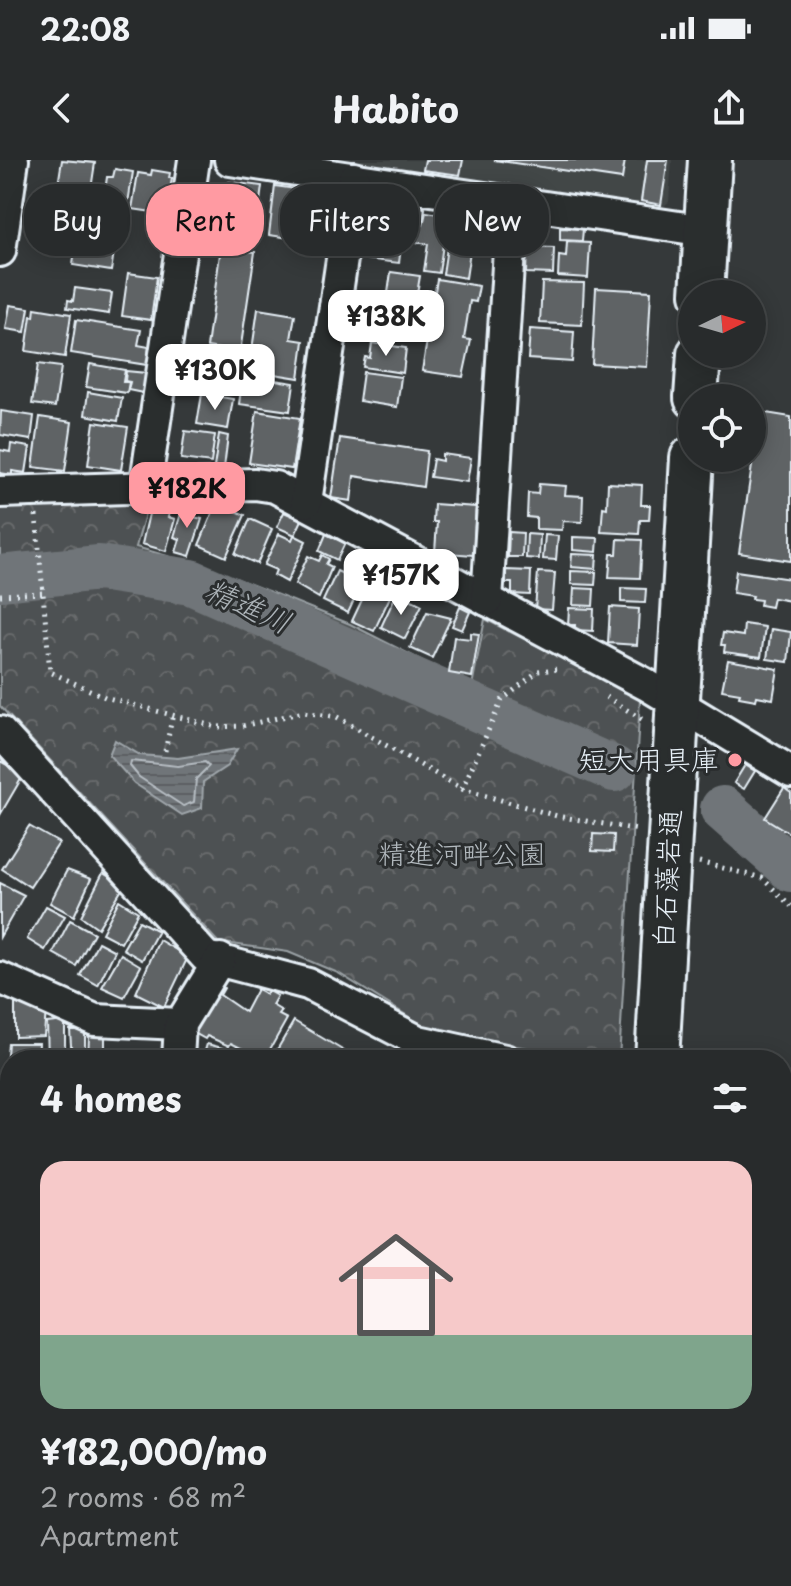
<!DOCTYPE html>
<html lang="en">
<head>
<meta charset="utf-8">
<style>
  body { margin:0; font-family:"Playpen Sans","Klee One",sans-serif; background:#343738; color:#f1f3f6; height:100vh; display:flex; flex-direction:column; font-size:30px; white-space:nowrap }
  * { box-sizing:border-box; margin:0 }
  p { font-size:26px; color:#a5a7a9 }
  .icon { flex:none; width:44px; height:44px; fill:none; stroke:currentColor; stroke-width:2; stroke-linecap:round; stroke-linejoin:round }
  .map { position:relative; flex:1; overflow:hidden }
  .details { position:absolute; left:0px; top:890px; width:792px; height:536px; display:flex; flex-direction:column; background:#282b2c; border-radius:32px 32px 0 0; box-shadow:0 4px 20px #0003,0 0 0 2px #444748 }
  .details>* { flex:none }
  .guide { position:absolute; left:24px; top:24px; width:744px; height:72px; display:flex; gap:16px }
  .needle { width:52px; rotate:85deg }
  .fabs { position:absolute; left:678px; top:120px; display:grid; gap:16px }
  .fabs a { display:grid; place-items:center; width:88px; height:88px; border-radius:50%; background:#282b2c; box-shadow:0 4px 20px #0003,0 0 0 2px #444748; font-size:40px }
  .price { position:absolute; translate:-50% -68px; padding:0 18px; border-radius:16px; background:#fff; color:#222; font-size:26px; line-height:52px; filter:drop-shadow(0 2px 4px #0008) }
  .price::after { content:''; position:absolute; left:50%; top:48px; width:24px; height:18px; margin-left:-12px; background:inherit; clip-path:polygon(0 0,100% 0,50% 100%) }
  .price.on { background:#ff9aa2; color:#111 }
  ul { padding:0; list-style:none }
  li { display:grid; align-content:center; gap:16px; height:424px; padding:0 40px }
  li+li { border-top:2px solid #444748 }
  li span { display:grid; place-items:center; height:248px; border-radius:24px; color:#555 }
  li>.icon { margin-inline-start:auto }
  span .icon { width:144px; height:144px; fill:#fffc; stroke-width:1 }
  li b { font-size:34px }
  h2 { display:flex; justify-content:space-between; align-items:center; height:96px; padding:0 40px; font-size:34px }
  .tag { padding:0 28px; border-radius:32px; background:#282b2c; box-shadow:0 4px 20px #0003,0 0 0 2px #444748; font-size:28px; line-height:72px }
  .tag.on { background:#ff9aa2; color:#111 }
  .status { display:flex; justify-content:space-between; align-items:center; height:56px; padding:0 40px; background:#282b2c; direction:ltr }
  .status svg { height:22px; fill:currentColor }
  header { display:flex; justify-content:space-between; align-items:center; height:104px; padding:0 40px; background:#282b2c; font-size:36px; font-weight:700 }
  .map>svg:first-child { display:block }
  .built { fill:#424647 }
  .park { fill:url(#park-crowns); stroke:#9aa1a5; stroke-width:2 }
  .water { fill:url(#water-rules); stroke:#a0a7ac; stroke-width:2 }
  .lines { fill:none; stroke-linecap:round; stroke-linejoin:round }
  .shore { stroke:#b8bfc5; stroke-width:2 }
  .river { stroke:#707579; stroke-width:46 }
  .building { fill:#5f6365; stroke:#e8f1f8; stroke-width:2 }
  .minor-casing { stroke:#e8f1f8; stroke-width:36 }
  .secondary-casing { stroke:#e8f1f8; stroke-width:48 }
  .path { stroke:#e8f1f8; stroke-width:5; stroke-dasharray:2 6; stroke-linecap:butt }
  .minor { stroke:#2a2d2e; stroke-width:30 }
  .secondary { stroke:#2a2d2e; stroke-width:42 }
  .poi-dot { fill:#ff9aa2; stroke:#2a2d2e; stroke-width:3 }
  .labels { text-anchor:middle; stroke-width:6; stroke-linejoin:round; paint-order:stroke }
  .poi-label { font-size:28px; fill:#e8f1f8; stroke:#2a2d2e; text-anchor:end }
  .park-label { font-size:28px; fill:#b2b9be; stroke:#2a2d2e }
  .street-label { font-size:28px; fill:#e8f1f8; stroke:#2a2d2e }
  .water-label { font-size:30px; font-style:italic; fill:#acb3b8; stroke:#2a2d2e }
</style>
</head>
<body>
<div class="status"><b>22:08</b><svg viewBox="0 0 49 12"><path d="M0 12V9h3v3zM5 12V6h3v6zM10 12V3h3v9zM15 12V0h3v12zM26 1h20v11H26zM47 4h2v5h-2z"/></svg></div>
<header><svg class="icon" aria-label="back" viewBox="0 0 24 24"><path d="M15 5l-7 7 7 7"/></svg>Habito<svg class="icon" aria-label="share" viewBox="0 0 24 24"><path d="M12 15V3M7 8l5-5 5 5M5 13v7h14v-7"/></svg></header>
<div class="map">
<svg width="791" height="1426" viewBox="0 0 791 1426">
  <defs>
    <pattern id="park-crowns" width="20" height="18" patternUnits="userSpaceOnUse" patternTransform="scale(2)"><rect width="20" height="18" fill="#4d5152"/><path d="M2 6a3 3 0 1 1 6 0M12 15a3 3 0 1 1 6 0" fill="none" stroke="#676a6c"/></pattern>
    <pattern id="water-rules" width="6" height="5" patternUnits="userSpaceOnUse" patternTransform="scale(2)"><rect width="6" height="5" fill="#707579"/><path d="M0 2.5h6" fill="none" stroke="#5b5e62"/></pattern>
  </defs>
  <rect width="100%" height="100%" fill="#35393a"/>
  <filter id="ink" filterUnits="userSpaceOnUse"><feTurbulence type="fractalNoise" baseFrequency=".0125" numOctaves="2"/><feDisplacementMap in="SourceGraphic" scale="16" xChannelSelector="R" yChannelSelector="G"/><feConvolveMatrix kernelMatrix="1 2 1 2 8 2 1 2 1" color-interpolation-filters="sRGB"/></filter>
  <g filter="url(#ink)">
    <!-- built -->
    <polygon class="built" points="332,0 672,0 669,42 660,49"/>
    <!-- park -->
    <polygon class="park" points="148,343 136,387 213,409 350,464 472,526 485,459 640,539 619,900 602,900 435,873 338,813 288,792 218,782 0,546 0,348"/>
    <!-- water -->
    <polygon class="water" points="115,580 140,595 178,598 237,589 227,606 203,622 202,648 182,655 134,623 109,595"/>
    <g class="lines">
      <!-- shore -->
      <polygon class="shore" points="131,601 178,606 205,602 209,606 196,619 194,642 183,646 139,617 130,606"/>
      <!-- river -->
      <g class="river">
        <polyline points="0,418 99,408 191,422 614,609"/>
        <polyline points="723,649 791,709"/>
      </g>
    </g>
    <!-- building -->
    <g class="building">
      <polygon points="62,0 95,3 91,29 58,25"/>
      <polygon points="425,0 463,0 460,15 423,10"/>
      <polygon points="494,0 625,0 622,19"/>
      <polygon points="647,0 668,0 661,45 641,41"/>
      <polygon points="115,9 133,12 123,74 94,70 96,58 101,59 107,17 113,17"/>
      <polygon points="152,10 170,13 169,18 172,18 166,54 132,49 138,13 151,15"/>
      <polygon points="229,22 262,26 257,65 244,63 243,68 224,66"/>
      <polygon points="275,26 324,33 317,82 269,75"/>
      <polygon points="54,32 89,37 84,66 49,61"/>
      <polygon points="372,40 406,45 403,69 390,67 390,71 380,69 381,62 375,62 376,55 367,53 368,44"/>
      <polygon points="410,46 425,48 423,65 408,62"/>
      <polygon points="426,52 447,55 439,113 424,111 428,84 409,81 412,64 423,65"/>
      <polygon points="452,54 475,57 466,118 443,114"/>
      <polygon points="560,68 583,69 582,81 560,80"/>
      <polygon points="69,73 116,79 111,111 73,105 76,82 68,81"/>
      <polygon points="364,74 402,79 399,103 364,99 366,87 362,87"/>
      <polygon points="567,82 590,83 588,118 558,116 559,96 566,97"/>
      <polygon points="221,87 255,92 240,192 207,187"/>
      <polygon points="527,87 554,88 553,114 526,113"/>
      <polygon points="391,112 420,116 415,145 387,140"/>
      <polygon points="128,113 157,117 151,160 122,156"/>
      <polygon points="437,119 479,126 476,142 470,141 464,179 471,180 463,217 422,211"/>
      <polygon points="542,122 584,123 582,165 540,163"/>
      <polygon points="75,128 112,133 109,154 67,148 68,140 73,141"/>
      <polygon points="596,128 651,131 647,207 592,204"/>
      <polygon points="10,145 29,148 25,172 6,169"/>
      <polygon points="35,148 71,154 65,197 26,191 31,156 34,157"/>
      <polygon points="386,148 414,153 410,177 383,173"/>
      <polygon points="258,149 295,155 291,179 304,181 299,218 249,210"/>
      <polygon points="76,160 141,170 138,185 149,187 147,205 71,193"/>
      <polygon points="530,169 574,172 572,202 528,199"/>
      <polygon points="372,183 406,188 403,213 363,207 365,197 370,198"/>
      <polygon points="209,193 237,197 232,233 203,228"/>
      <polygon points="180,200 204,203 202,218 179,214"/>
      <polygon points="38,204 61,207 55,247 32,244"/>
      <polygon points="90,204 125,210 123,222 129,222 127,233 86,227"/>
      <polygon points="126,211 146,213 143,233 128,230 130,222 125,221"/>
      <polygon points="363,212 401,217 397,247 359,241"/>
      <polygon points="256,217 294,223 290,251 239,244 242,223 255,225"/>
      <polygon points="88,232 122,238 118,261 85,255"/>
      <polygon points="202,234 233,239 228,269 197,264"/>
      <polygon points="1,251 34,256 31,280 0,275"/>
      <polygon points="257,251 300,258 292,309 249,303"/>
      <polygon points="760,252 791,257 791,401 739,393"/>
      <polygon points="40,257 72,262 65,311 33,307"/>
      <polygon points="94,262 128,267 121,310 88,305"/>
      <polygon points="185,271 215,275 211,303 181,299"/>
      <polygon points="219,274 228,276 224,308 214,307"/>
      <polygon points="340,278 427,291 423,327 354,316 351,341 331,338"/>
      <polygon points="11,284 30,287 26,313 12,311 12,315 0,313 0,290 10,292"/>
      <polygon points="442,294 471,298 467,322 430,317 433,299 442,301"/>
      <polygon points="608,323 642,325 641,345 650,345 649,360 640,360 639,374 601,372 603,347 607,348"/>
      <polygon points="539,324 566,326 565,335 583,336 582,362 563,361 562,370 536,369 536,358 527,357 528,333 538,334"/>
      <polygon points="217,342 245,355 226,397 199,385"/>
      <polygon points="184,343 197,347 194,357 202,359 190,396 176,392 180,379 174,377"/>
      <polygon points="434,344 476,347 473,395 435,392 437,362 433,362"/>
      <polygon points="151,345 170,351 168,357 175,359 166,391 142,384"/>
      <polygon points="284,352 302,360 295,375 277,367"/>
      <polygon points="250,359 272,369 257,404 235,394"/>
      <polygon points="509,372 523,373 522,397 508,397"/>
      <polygon points="279,374 292,380 294,375 306,381 287,422 274,415 276,410 264,405"/>
      <polygon points="326,374 345,383 337,400 319,391"/>
      <polygon points="527,374 540,375 539,399 526,398"/>
      <polygon points="545,375 558,376 556,400 543,399"/>
      <polygon points="573,377 598,378 597,392 573,390"/>
      <polygon points="618,379 642,380 640,418 609,417 611,394 617,394"/>
      <polygon points="572,394 597,395 596,409 571,407"/>
      <polygon points="322,395 329,399 326,404 332,407 319,438 295,424 308,396 319,401"/>
      <polygon points="506,410 531,411 530,435 512,434 512,423 506,423"/>
      <polygon points="337,411 349,417 352,411 359,414 356,420 362,423 348,453 323,441"/>
      <polygon points="571,411 596,412 595,425 571,424"/>
      <polygon points="736,411 791,419 791,441 773,438 771,447 760,445 761,440 752,439 753,436 733,433"/>
      <polygon points="538,412 555,413 552,450 535,449"/>
      <polygon points="368,427 390,437 374,471 352,461"/>
      <polygon points="574,428 594,429 593,446 573,445"/>
      <polygon points="621,428 646,429 645,443 621,442"/>
      <polygon points="404,436 422,445 405,479 381,467 394,439 400,442"/>
      <polygon points="460,447 470,452 462,470 452,466"/>
      <polygon points="610,447 639,449 637,485 608,483"/>
      <polygon points="569,448 594,449 593,471 575,470 575,465 568,465"/>
      <polygon points="427,452 451,458 432,498 410,488"/>
      <polygon points="744,464 765,467 761,497 724,492 725,485 721,485 723,473 743,476"/>
      <polygon points="771,469 791,472 788,502 767,499"/>
      <polygon points="471,473 479,474 472,517 449,513 454,477 471,479"/>
      <polygon points="728,500 778,509 773,539 757,536 756,540 739,537 740,533 722,530"/>
      <polygon points="0,601 24,614 0,655"/>
      <polygon points="745,605 755,611 744,629 734,623"/>
      <polygon points="784,628 791,633 791,674 765,658"/>
      <polygon points="29,666 59,683 30,727 2,709"/>
      <polygon points="593,674 614,675 613,692 592,691"/>
      <polygon points="67,710 91,719 74,756 50,743"/>
      <polygon points="103,713 124,726 98,768 81,756"/>
      <polygon points="0,723 24,735 0,777"/>
      <polygon points="119,740 138,752 121,783 102,773"/>
      <polygon points="46,746 65,756 45,790 27,779"/>
      <polygon points="70,760 94,773 76,806 53,793"/>
      <polygon points="139,761 158,771 142,800 123,789"/>
      <polygon points="159,780 188,797 164,847 136,833"/>
      <polygon points="98,782 115,791 98,825 80,815"/>
      <polygon points="121,794 141,806 124,837 102,827"/>
      <polygon points="217,824 224,828 220,835 245,852 257,829 266,834 268,831 277,836 272,845 282,851 279,855 287,859 264,900 239,900 243,889 231,883 229,886 207,876 205,879 191,871"/>
      <polygon points="15,839 46,848 44,876 15,877"/>
      <polygon points="65,861 65,900 48,900 47,863"/>
      <polygon points="294,861 344,891 339,900 271,900"/>
      <polygon points="70,870 85,870 85,900 72,900"/>
      <polygon points="89,875 105,875 105,900 88,900"/>
      <polygon points="8,883 39,883 38,900 10,900 10,929 4,929"/>
      <polygon points="207,884 234,891 232,900 183,900 186,889 204,894"/>
      <polygon points="0,989 10,990 10,1019 0,1020"/>
      <polygon points="791,1046 791,1163 786,1163"/>
      <polygon points="10,1050 10,1078 0,1078 0,1051"/>
      <polygon points="0,1090 10,1091 10,1118 0,1117"/>
      <polygon points="782,1176 791,1177 791,1363 782,1362"/>
      <polygon points="0,1199 10,1200 10,1283 0,1283"/>
      <rect x="0" y="1291" width="10" height="38"/>
      <polygon points="10,1343 10,1372 0,1372 0,1344"/>
      <polygon points="1,1389 10,1389 10,1416 35,1416 35,1420 27,1420 27,1426 13,1426 12,1419 3,1420"/>
      <rect x="58" y="1416" width="34" height="10"/>
      <rect x="133" y="1416" width="29" height="10"/>
      <rect x="198" y="1416" width="32" height="10"/>
      <polygon points="248,1416 272,1416 271,1426 247,1426"/>
      <rect x="287" y="1416" width="28" height="10"/>
      <polygon points="318,1416 352,1416 352,1421 373,1420 372,1426 318,1426"/>
      <rect x="483" y="1416" width="55" height="10"/>
    </g>
    <g class="lines">
      <defs>
        <g id="minor">
          <polyline points="230,0 706,71"/>
          <polyline points="0,91 13,0"/>
          <polyline points="145,328 194,0"/>
          <polyline points="0,332 255,324 275,327 647,525 791,612"/>
          <polyline points="306,342 354,18"/>
          <polyline points="487,440 512,42"/>
          <polyline points="0,572 206,797 308,824 418,881 505,900"/>
          <polyline points="0,818 95,860 180,864"/>
          <polyline points="178,900 180,864 220,799"/>
          <polyline points="782,941 791,943"/>
          <polyline points="0,1165 10,1165"/>
          <polyline points="164,1426 164,1416"/>
          <polyline points="373,1426 373,1416"/>
        </g>
        <g id="secondary">
          <polyline points="702,134 710,0"/>
          <polyline points="696,238 699,194"/>
          <polyline points="657,900 692,298"/>
          <polyline points="625,1426 625,1416"/>
        </g>
      </defs>
      <!-- minor casing -->
      <use href="#minor" class="minor-casing"/>
      <!-- secondary casing -->
      <use href="#secondary" class="secondary-casing"/>
      <!-- path -->
      <g class="path">
        <polyline points="36,355 50,512 105,537 216,567 242,566 304,552 337,557 462,629 557,656 639,670"/>
        <polyline points="0,435 43,433"/>
        <polyline points="606,537 645,561"/>
        <polyline points="165,591 173,554"/>
        <polyline points="462,629 502,540 538,511 559,509"/>
        <polyline points="699,702 762,718 791,746"/>
        <polyline points="782,1362 791,1363"/>
      </g>
      <!-- minor -->
      <use href="#minor" class="minor"/>
      <!-- secondary -->
      <use href="#secondary" class="secondary"/>
    </g>
  </g>
  <!-- markers -->
  <circle class="poi-dot" cx="735" cy="600" r="8"/>
  <g class="labels">
    <!-- poi labels -->
    <g class="poi-label">
      <text x="719" y="610">短大用具庫</text>
    </g>
    <!-- park labels -->
    <g class="park-label">
      <text x="462" y="704">精進河畔公園</text>
    </g>
    <!-- street labels -->
    <g class="street-label">
      <text transform="translate(667 719) rotate(-87)" y="10">白石藻岩通</text>
    </g>
    <!-- water labels -->
    <g class="water-label">
      <text transform="translate(248 447) rotate(24)" y="10">精進川</text>
    </g>
  </g>
</svg>
<div class="fabs">
<a><svg class="needle" viewBox="-14 -14 28 28"><path d="M0-13l5 13h-10z" fill="#e53935"/><path d="M0 13l5-13h-10z" fill="#a5a7a9"/></svg></a>
<a><svg class="icon" aria-label="locate" viewBox="0 0 24 24"><circle cx="12" cy="12" r="6"/><path d="M12 2v4M12 18v4M2 12h4M18 12h4"/></svg></a>
</div>
<b class="price" style="left:386px;top:198px">¥138K</b>
<b class="price" style="left:215px;top:252px">¥130K</b>
<b class="price on" style="left:187px;top:370px">¥182K</b>
<b class="price" style="left:401px;top:457px">¥157K</b>
<div class="guide">
<a class="tag">Buy</a>
<a class="tag on">Rent</a>
<a class="tag">Filters</a>
<a class="tag">New</a>
</div>
<section class="details">
<h2>4 homes<svg class="icon" aria-label="filters" viewBox="0 0 24 24"><path d="M4 7h16M4 17h16"/><circle cx="9" cy="7" r="2"/><circle cx="15" cy="17" r="2"/></svg></h2>
<ul>
<li><span style="background:linear-gradient(#f6c9c9 70%,#7fa58c 0)"><svg class="icon" aria-label="home" viewBox="0 0 24 24"><path d="M3 11l9-7 9 7M6 9v11h12V9"/></svg></span><div><b>¥182,000/mo</b><p>2 rooms · 68 m²</p><p>Apartment</p></div></li>
</ul>
</section>
</div>
</body>
</html>
